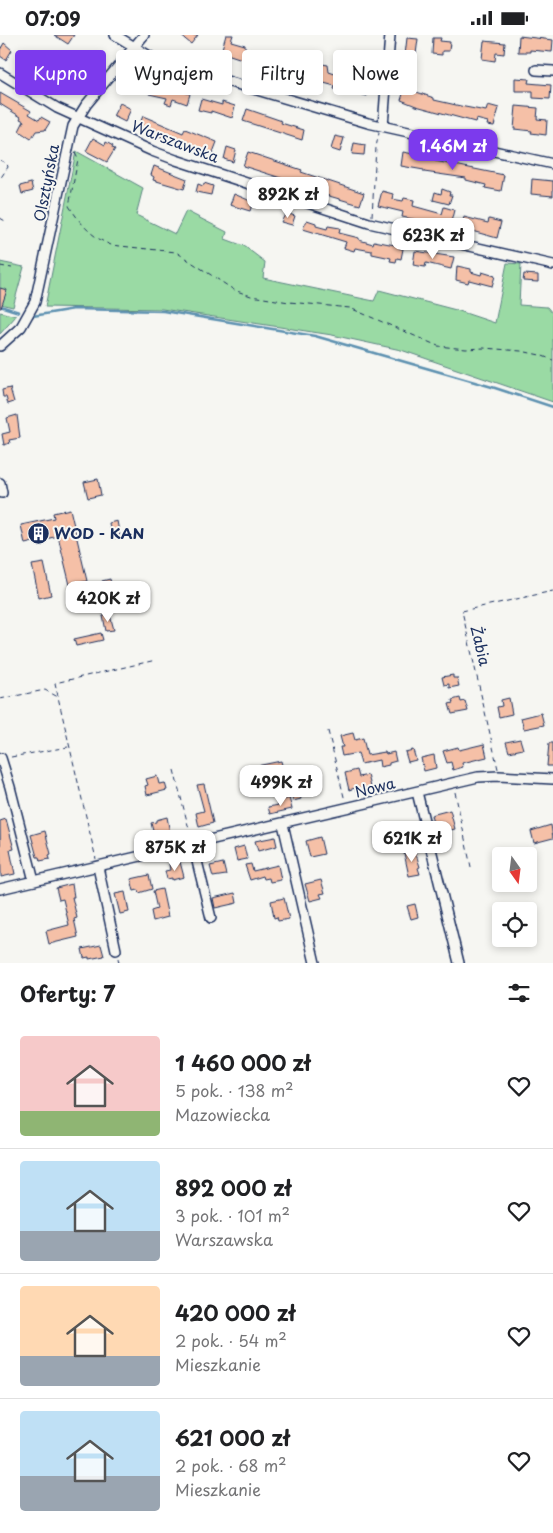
<!DOCTYPE html>
<html lang="pl">
<head>
<meta charset="utf-8">
<style>
  body { margin:0; font-family:"Playpen Sans",sans-serif; background:#f2f2f2; color:#202124; height:100vh; display:flex; flex-direction:column; font-size:19px; white-space:nowrap }
  * { box-sizing:border-box; margin:0 }
  p { font-size:16px; color:#757577 }
  .icon { flex:none; width:28px; height:28px; fill:none; stroke:currentColor; stroke-width:2; stroke-linecap:round; stroke-linejoin:round }
  .map { position:relative; height:928px; overflow:hidden }
  .drawer { display:flex; flex-direction:column; background:#fff; flex:1 }
  .drawer>* { flex:none }
  .guide { position:absolute; left:15px; top:15px; width:524px; height:45px; display:flex; gap:10px }
  .needle { width:32px; rotate:166deg }
  .controls { position:absolute; left:492px; top:812px; display:grid; gap:10px }
  .controls a { display:grid; place-items:center; width:45px; height:45px; border-radius:5px; background:#fff; box-shadow:0 2px 8px #0003; font-size:25px }
  .price { position:absolute; translate:-50% -42px; padding:0 11px; border-radius:10px; background:#fff; color:#222; font-size:16px; line-height:32px; filter:drop-shadow(0 1px 2px #0008) }
  .price::after { content:''; position:absolute; left:50%; top:30px; width:15px; height:11px; margin-left:-8px; background:inherit; clip-path:polygon(0 0,100% 0,50% 100%) }
  .price.selected { background:#7c3aed; color:#fff }
  ul { padding:0; list-style:none }
  li { display:flex; align-items:center; gap:15px; height:125px; padding:0 20px }
  li+li { border-top:1px solid #e0e0e0 }
  li span { display:grid; place-items:center; flex:none; width:140px; height:100px; border-radius:5px; color:#555 }
  li>.icon { margin-inline-start:auto }
  span .icon { width:60px; height:60px; fill:#fffc; stroke-width:1 }
  li b { font-size:21px }
  h2 { display:flex; justify-content:space-between; align-items:center; height:60px; padding:0 20px; font-size:21px }
  .chip { padding:0 18px; border-radius:5px; background:#fff; box-shadow:0 2px 8px #0003; font-size:18px; line-height:45px }
  .chip.selected { background:#7c3aed; color:#fff }
  .status { display:flex; justify-content:space-between; align-items:center; height:35px; padding:0 25px; background:#fff; direction:ltr }
  .status svg { height:14px; fill:currentColor }
  .map>svg:first-child { display:block }
  .green { fill:#9adaa4; stroke:#5a8481 }
  .lines { fill:none; stroke-linecap:round; stroke-linejoin:round }
  .stream { stroke:#5c90b0; stroke-width:2.5 }
  .building { fill:#f5c0a7; stroke:#1b2f5e }
  .minor-casing { stroke:#1b2f5e; stroke-width:12 }
  .path { stroke:#1b2f5e; stroke-width:1; stroke-dasharray:5 4; stroke-linecap:butt }
  .minor { stroke:#f6f6f2; stroke-width:9 }
  .labels { text-anchor:middle; stroke-width:4; stroke-linejoin:round; paint-order:stroke }
  .street-label { font-size:15px; fill:#1b2f5e; stroke:#f6f6f2 }
  .poi-label { font-size:15px; font-weight:bold; fill:#1b2f5e; stroke:#f6f6f2; text-anchor:start }
</style>
</head>
<body>
<div class="status"><b>07:09</b><svg viewBox="0 0 49 12"><path d="M0 12V9h3v3zM5 12V6h3v6zM10 12V3h3v9zM15 12V0h3v12zM26 1h20v11H26zM47 4h2v5h-2z"/></svg></div>
<div class="map">
<svg width="553" height="928" viewBox="0 0 553 928">
  <rect width="100%" height="100%" fill="#f6f6f2"/>
  <filter id="ink" filterUnits="userSpaceOnUse"><feTurbulence type="fractalNoise" baseFrequency=".02" numOctaves="2"/><feDisplacementMap in="SourceGraphic" scale="10" xChannelSelector="R" yChannelSelector="G"/><feConvolveMatrix kernelMatrix="1 2 1 2 8 2 1 2 1" color-interpolation-filters="sRGB"/></filter>
  <g filter="url(#ink)">
    <!-- green -->
    <g class="green">
      <polygon points="76,116 143,153 136,180 175,199 186,176 227,197 225,204 244,211 265,227 263,243 374,266 379,255 456,275 495,288 507,228 521,229 519,270 547,272 553,279 553,367 401,315 332,300 162,274 45,272"/>
      <polygon points="0,227 24,232 13,272 0,269"/>
      <polygon points="0,277 16,281 0,299"/>
    </g>
    <g class="lines">
      <!-- stream -->
      <g class="stream">
        <polyline points="0,271 19,277"/>
        <polyline points="33,281 74,274 163,276 315,301 492,352 553,372"/>
      </g>
    </g>
    <!-- building -->
    <g class="building">
      <polygon points="54,0 74,0 68,9"/>
      <polygon points="180,0 198,0 191,9"/>
      <polygon points="226,0 233,0 231,6 245,10 245,13 260,17 257,29 221,17"/>
      <polygon points="519,1 553,5 552,17 530,15 530,17 518,17"/>
      <polygon points="407,3 418,4 416,19 405,20"/>
      <polygon points="433,3 441,3 440,6 450,7 449,16 442,16 442,20 432,19"/>
      <polygon points="484,6 505,8 504,19 496,18 495,26 482,24"/>
      <polygon points="4,8 12,15 6,25 0,21 0,15"/>
      <polygon points="77,18 86,24 80,33 71,28"/>
      <polygon points="274,19 285,22 281,36 270,32"/>
      <polygon points="23,21 32,27 27,35 17,30"/>
      <polygon points="296,25 317,32 317,31 321,32 322,29 328,30 329,37 358,47 359,42 371,45 367,61 345,55 344,57 334,54 335,51 320,47 321,46 304,43 292,38"/>
      <polygon points="42,31 50,38 44,48 36,41"/>
      <polygon points="61,43 70,49 64,59 54,53"/>
      <polygon points="515,43 529,44 528,48 551,50 550,64 533,63 533,56 515,56"/>
      <polygon points="152,46 168,50 168,52 190,59 187,69 173,64 171,70 165,68 167,63 149,59"/>
      <polygon points="405,53 434,63 434,65 465,72 486,76 488,70 499,73 494,91 487,90 488,87 476,84 475,87 416,71 401,65"/>
      <polygon points="0,58 31,76 29,79 39,85 41,82 50,87 45,95 36,96 31,104 19,96 24,86 20,84 21,82 0,69"/>
      <polygon points="201,64 222,70 222,67 235,71 232,83 211,76 211,78 198,75"/>
      <polygon points="120,68 131,74 125,87 113,81"/>
      <polygon points="516,71 538,73 537,84 547,85 546,100 531,98 532,96 514,94"/>
      <polygon points="247,74 282,86 281,88 304,95 302,105 243,86"/>
      <polygon points="143,81 183,98 185,94 217,107 212,120 170,103 169,105 138,93"/>
      <polygon points="335,101 344,103 340,117 331,114"/>
      <polygon points="93,103 105,110 106,107 113,111 112,113 115,114 107,127 86,116"/>
      <polygon points="354,108 365,110 364,120 352,119"/>
      <polygon points="227,112 236,115 233,127 224,124"/>
      <polygon points="248,117 302,135 301,137 364,158 360,170 305,154 306,151 243,131"/>
      <polygon points="403,117 435,123 435,126 504,140 501,156 485,153 486,150 466,145 466,143 424,137 424,135 401,131"/>
      <polygon points="154,131 187,144 184,154 153,145 154,142 151,140"/>
      <polygon points="532,144 553,146 553,161 531,159"/>
      <polygon points="31,148 33,156 22,159 20,151"/>
      <polygon points="204,148 213,151 211,160 196,157 198,149 203,151"/>
      <polygon points="442,154 450,157 449,160 452,160 449,169 433,165 435,157 441,159"/>
      <polygon points="382,156 393,159 392,164 403,166 404,163 414,165 413,171 442,179 444,172 454,175 450,191 402,182 403,177 378,171"/>
      <polygon points="234,159 253,167 250,176 230,170"/>
      <polygon points="286,178 295,181 292,190 281,187"/>
      <polygon points="464,182 488,188 489,184 501,187 497,203 461,193"/>
      <polygon points="307,185 316,188 316,191 327,194 328,191 340,193 339,198 359,203 359,205 373,209 374,206 400,211 399,213 403,214 401,224 397,223 396,227 390,226 391,223 372,219 372,216 355,213 354,216 344,213 346,207 303,194"/>
      <polygon points="415,216 454,222 451,234 426,228 425,232 413,230"/>
      <polygon points="457,231 471,234 471,237 481,240 482,237 495,241 492,251 469,245 468,248 456,245"/>
      <polygon points="524,239 538,240 538,247 523,246"/>
      <polygon points="0,253 7,255 1,273 0,273"/>
      <polygon points="10,353 14,367 8,369 6,362 3,362 2,355"/>
      <polygon points="17,380 20,403 9,405 10,408 4,410 2,399 10,397 7,383"/>
      <polygon points="98,444 101,460 88,463 84,447"/>
      <polygon points="70,474 87,546 70,550 58,501 25,509 21,490 54,483 53,478"/>
      <polygon points="117,486 120,502 112,504 109,488"/>
      <polygon points="44,528 51,560 39,563 32,530"/>
      <polygon points="110,544 114,564 106,566 102,546"/>
      <polygon points="110,580 114,595 106,596 103,581"/>
      <polygon points="101,598 103,605 76,611 74,604"/>
      <polygon points="453,640 453,643 457,643 459,651 449,653 449,649 444,650 442,642"/>
      <polygon points="460,663 461,667 465,666 468,676 452,679 449,669 453,668 452,665"/>
      <polygon points="509,663 512,679 499,682 497,672 502,671 501,665"/>
      <polygon points="541,678 544,690 524,694 521,683"/>
      <polygon points="353,698 355,705 363,703 367,720 385,717 386,719 394,717 396,726 389,728 389,730 380,732 379,725 361,729 358,718 342,721 340,712 343,712 340,701"/>
      <polygon points="520,704 523,714 509,717 506,707"/>
      <polygon points="549,708 553,708 553,731 547,731"/>
      <polygon points="484,709 487,722 462,728 463,732 453,735 451,727 447,728 443,716 458,712 459,715"/>
      <polygon points="413,715 416,725 408,727 405,717"/>
      <polygon points="434,720 436,733 424,736 421,723"/>
      <polygon points="281,726 284,738 255,744 252,732"/>
      <polygon points="357,735 359,742 368,740 371,752 356,756 355,753 349,755 345,738"/>
      <polygon points="157,741 159,749 165,748 167,755 147,760 145,751 148,750 146,744"/>
      <polygon points="204,749 213,788 199,792 196,778 204,776 197,750"/>
      <polygon points="297,749 301,764 293,766 289,751"/>
      <polygon points="289,763 292,774 270,779 268,772 279,770 278,766"/>
      <polygon points="450,775 455,794 443,797 442,792 434,793 431,780"/>
      <polygon points="167,782 170,798 158,801 157,795 153,796 151,788 156,787 156,785"/>
      <polygon points="6,784 14,814 10,815 15,839 1,842 0,786"/>
      <polygon points="551,790 553,803 534,808 531,796"/>
      <polygon points="45,796 51,819 49,820 50,824 40,826 39,822 37,822 31,800"/>
      <polygon points="275,802 277,811 258,816 255,806"/>
      <polygon points="320,802 324,819 310,822 306,806"/>
      <polygon points="244,811 247,824 237,826 234,814"/>
      <polygon points="415,816 420,832 418,833 420,839 409,841 404,818"/>
      <polygon points="180,827 184,842 172,845 172,843 167,844 165,836 170,835 169,829"/>
      <polygon points="223,828 226,840 213,842 210,831"/>
      <polygon points="251,829 253,836 278,830 281,845 270,847 269,843 264,844 263,841 250,845 245,830"/>
      <polygon points="149,840 152,854 139,858 138,855 134,856 131,844"/>
      <polygon points="321,845 325,858 320,859 322,863 310,866 305,849"/>
      <polygon points="72,849 74,862 72,862 77,883 74,884 78,902 49,909 46,896 69,890 63,864 59,865 56,853"/>
      <polygon points="162,854 168,882 153,886 151,876 157,874 153,856"/>
      <polygon points="125,857 129,877 120,879 115,859"/>
      <polygon points="235,858 237,868 215,873 213,863"/>
      <polygon points="284,863 289,884 278,886 277,882 274,883 271,866"/>
      <polygon points="415,869 418,882 411,884 407,871"/>
      <polygon points="101,910 104,921 89,924 89,922 84,923 82,914"/>
    </g>
    <g class="lines">
      <defs>
        <g id="minor">
          <polyline points="115,0 156,25 368,88 553,129"/>
          <polyline points="536,35 553,36"/>
          <polyline points="0,38 57,73 152,116 176,125 369,188 553,230"/>
          <polyline points="383,91 390,0"/>
          <polyline points="0,311 21,292 35,267 73,91 86,70 144,0"/>
          <polyline points="0,448 2,458"/>
          <polyline points="1,723 10,752 34,846"/>
          <polyline points="417,757 459,928"/>
          <polyline points="283,789 315,928"/>
          <polyline points="193,810 211,883"/>
          <polyline points="98,832 116,915"/>
          <polyline points="0,854 478,742 499,741 553,744"/>
        </g>
      </defs>
      <!-- minor casing -->
      <use href="#minor" class="minor-casing"/>
      <!-- path -->
      <g class="path">
        <path d="M75,118L78,124L69,171C81,189 91,202 111,210L176,217L234,255L251,261L289,267L350,273L438,311L466,314L484,313L521,316L540,320L553,325"/>
        <polyline points="0,125 7,129 8,132 0,144"/>
        <polyline points="372,181 376,112 379,98"/>
        <polyline points="0,183 7,187"/>
        <polyline points="0,231 12,233"/>
        <polyline points="58,661 55,648 156,625"/>
        <polyline points="0,664 45,655 58,662 96,824"/>
        <polyline points="328,696 345,766"/>
        <polyline points="11,722 68,712"/>
        <polyline points="498,734 462,576 553,556"/>
        <polyline points="174,735 191,802"/>
        <polyline points="455,757 471,832"/>
        <polyline points="118,923 119,928"/>
      </g>
      <!-- minor -->
      <use href="#minor" class="minor"/>
    </g>
  </g>
  <!-- icons -->
  <defs>
    <symbol id="building-disc" viewBox="-11 -11 22 22"><circle r="9.5" fill="#1b2f5e" stroke="#f6f6f2"/><path d="M-4-6H4V6H1V3H-1V6H-4ZM-2.5-4.3h1.7v1.8h-1.7ZM.8-4.3h1.7v1.8H.8ZM-2.5-1h1.7V.8h-1.7ZM.8-1h1.7V.8H.8Z" fill="#fff"/></symbol>
  </defs>
  <g fill-rule="evenodd">
    <use href="#building-disc" x="26" y="486" width="25" height="25"/>
  </g>
  <g class="labels">
    <!-- street labels -->
    <g class="street-label">
      <text transform="translate(175 107) rotate(21)" y="5">Warszawska</text>
      <text transform="translate(47 148) rotate(-79)" y="5">Olsztyńska</text>
      <text transform="translate(480 611) rotate(77)" y="5">Żabia</text>
      <text transform="translate(375 753) rotate(-14)" y="5">Nowa</text>
    </g>
    <!-- poi labels -->
    <g class="poi-label">
      <text x="54" y="504">WOD - KAN</text>
    </g>
  </g>
</svg>
<div class="controls">
<a><svg class="needle" viewBox="-14 -14 28 28"><path d="M0-13l5 13h-10z" fill="#e53935"/><path d="M0 13l5-13h-10z" fill="#757577"/></svg></a>
<a><svg class="icon" aria-label="locate" viewBox="0 0 24 24"><circle cx="12" cy="12" r="6"/><path d="M12 2v4M12 18v4M2 12h4M18 12h4"/></svg></a>
</div>
<b class="price selected" style="left:453px;top:136px">1.46M zł</b>
<b class="price" style="left:288px;top:184px">892K zł</b>
<b class="price" style="left:433px;top:225px">623K zł</b>
<b class="price" style="left:108px;top:588px">420K zł</b>
<b class="price" style="left:281px;top:772px">499K zł</b>
<b class="price" style="left:412px;top:828px">621K zł</b>
<b class="price" style="left:175px;top:837px">875K zł</b>
<div class="guide">
<a class="chip selected">Kupno</a>
<a class="chip">Wynajem</a>
<a class="chip">Filtry</a>
<a class="chip">Nowe</a>
</div>
</div>
<section class="drawer">
<h2>Oferty: 7<svg class="icon" aria-label="filters" viewBox="0 0 24 24"><path d="M4 7h16M4 17h16"/><circle cx="9" cy="7" r="2"/><circle cx="15" cy="17" r="2"/></svg></h2>
<ul>
<li><span style="background:linear-gradient(#f6c9c9 75%,#8fb573 0)"><svg class="icon" aria-label="home" viewBox="0 0 24 24"><path d="M3 11l9-7 9 7M6 9v11h12V9"/></svg></span><div><b>1 460 000 zł</b><p>5 pok. · 138 m²</p><p>Mazowiecka</p></div><svg class="icon" aria-label="heart" viewBox="0 0 24 24"><path d="M12 20l-8-8c-3-5 5-10 8-4 3-6 11-1 8 4z"/></svg></li>
<li><span style="background:linear-gradient(#bfe0f5 70%,#9aa5b1 0)"><svg class="icon" aria-label="home" viewBox="0 0 24 24"><path d="M3 11l9-7 9 7M6 9v11h12V9"/></svg></span><div><b>892 000 zł</b><p>3 pok. · 101 m²</p><p>Warszawska</p></div><svg class="icon" aria-label="heart" viewBox="0 0 24 24"><path d="M12 20l-8-8c-3-5 5-10 8-4 3-6 11-1 8 4z"/></svg></li>
<li><span style="background:linear-gradient(#ffd9b3 70%,#9aa5b1 0)"><svg class="icon" aria-label="home" viewBox="0 0 24 24"><path d="M3 11l9-7 9 7M6 9v11h12V9"/></svg></span><div><b>420 000 zł</b><p>2 pok. · 54 m²</p><p>Mieszkanie</p></div><svg class="icon" aria-label="heart" viewBox="0 0 24 24"><path d="M12 20l-8-8c-3-5 5-10 8-4 3-6 11-1 8 4z"/></svg></li>
<li><span style="background:linear-gradient(#bfe0f5 65%,#9aa5b1 0)"><svg class="icon" aria-label="home" viewBox="0 0 24 24"><path d="M3 11l9-7 9 7M6 9v11h12V9"/></svg></span><div><b>621 000 zł</b><p>2 pok. · 68 m²</p><p>Mieszkanie</p></div><svg class="icon" aria-label="heart" viewBox="0 0 24 24"><path d="M12 20l-8-8c-3-5 5-10 8-4 3-6 11-1 8 4z"/></svg></li>
</ul>
</section>
</body>
</html>
